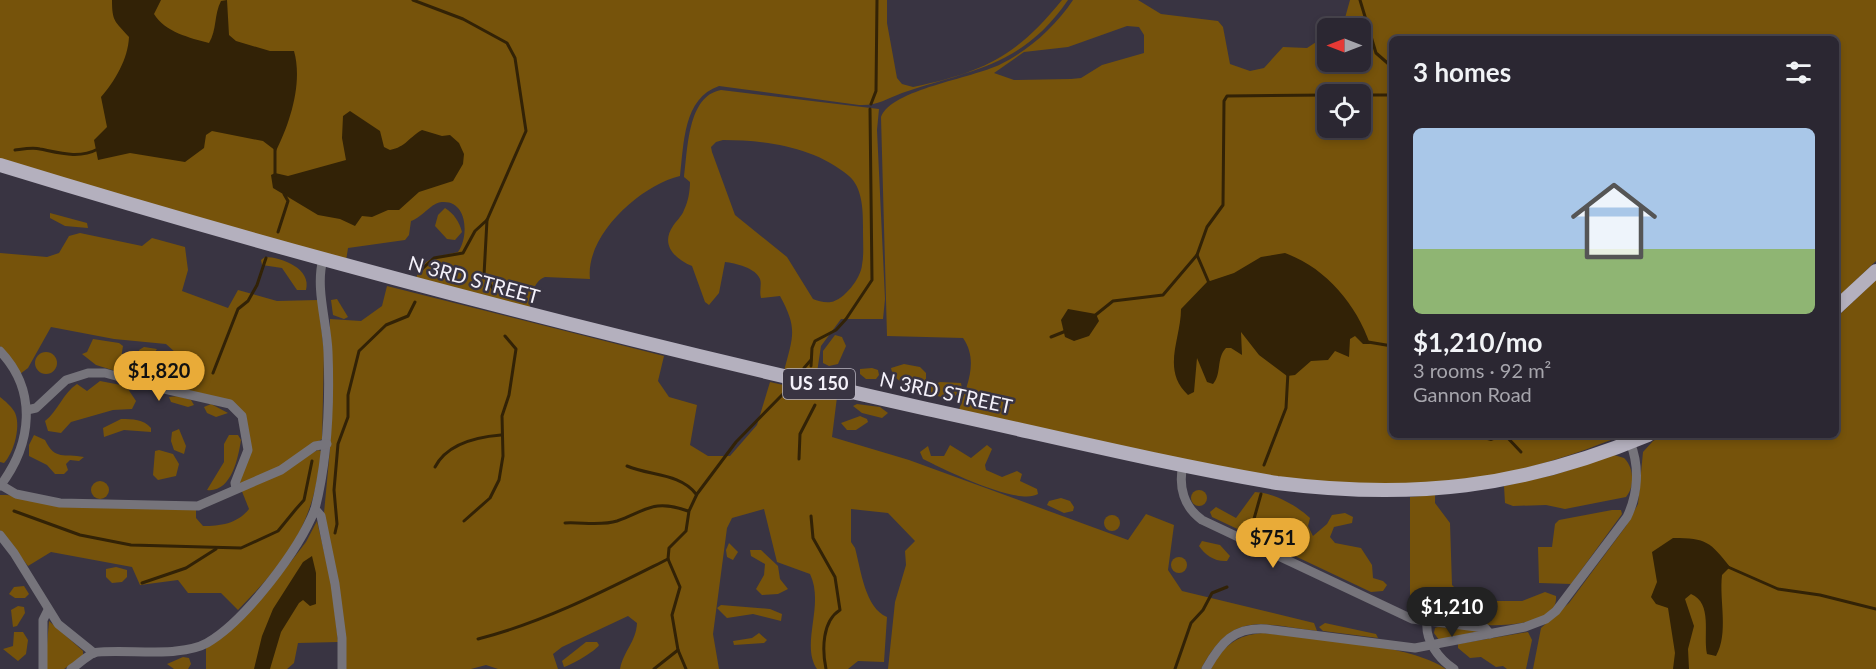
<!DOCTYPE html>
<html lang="en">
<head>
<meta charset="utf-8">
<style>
  body { margin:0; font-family:Lato,sans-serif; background:#332f3a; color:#f1f3f6; height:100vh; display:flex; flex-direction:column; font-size:22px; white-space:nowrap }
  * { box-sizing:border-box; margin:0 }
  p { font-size:20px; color:#a6a5ac }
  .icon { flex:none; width:33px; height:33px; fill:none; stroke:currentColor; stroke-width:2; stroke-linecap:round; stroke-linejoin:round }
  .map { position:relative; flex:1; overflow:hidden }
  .panel { position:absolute; left:1389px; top:36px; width:450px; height:402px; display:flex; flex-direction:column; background:#2b2732; border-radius:9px; box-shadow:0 3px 9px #0003,0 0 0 2px #47444d }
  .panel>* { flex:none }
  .needle { width:39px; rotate:270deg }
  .tools { position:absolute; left:1317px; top:18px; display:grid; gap:12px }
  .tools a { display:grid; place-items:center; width:54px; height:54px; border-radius:9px; background:#2b2732; box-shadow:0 3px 9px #0003,0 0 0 2px #47444d; font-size:30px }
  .price { position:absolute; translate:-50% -51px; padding:0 14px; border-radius:21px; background:#e9ab38; color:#111; font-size:20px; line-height:39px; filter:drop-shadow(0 2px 3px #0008) }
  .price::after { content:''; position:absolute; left:50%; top:36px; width:18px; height:14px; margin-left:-9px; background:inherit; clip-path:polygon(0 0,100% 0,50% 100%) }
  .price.selected { background:#222; color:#fff }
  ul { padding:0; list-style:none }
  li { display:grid; align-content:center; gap:12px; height:318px; padding:0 24px }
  li span { display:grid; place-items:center; height:186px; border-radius:9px; color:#555 }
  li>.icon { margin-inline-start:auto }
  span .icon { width:108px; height:108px; fill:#fffc; stroke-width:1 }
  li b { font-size:26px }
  h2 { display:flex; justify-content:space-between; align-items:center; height:72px; padding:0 24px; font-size:26px }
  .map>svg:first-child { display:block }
  .green { fill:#76530b; fill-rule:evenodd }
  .water { fill:#322206 }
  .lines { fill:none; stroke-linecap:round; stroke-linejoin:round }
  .stream { stroke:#322206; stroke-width:3 }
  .minor { stroke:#76747b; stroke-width:9 }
  .primary { stroke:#b4b0be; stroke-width:14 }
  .labels { text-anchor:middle; stroke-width:5; stroke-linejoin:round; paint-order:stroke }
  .shield { fill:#393442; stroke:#bcb8c3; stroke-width:1.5 }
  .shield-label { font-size:18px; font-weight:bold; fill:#f4f1fa }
  .street-label { font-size:20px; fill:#f4f1fa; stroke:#393442 }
</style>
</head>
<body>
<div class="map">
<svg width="1876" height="669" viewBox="0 0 1876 669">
  <rect width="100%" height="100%" fill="#393442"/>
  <!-- green -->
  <g class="green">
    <path d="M0,0H887V23L897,78L902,84L913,87C983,72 1016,57 1062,0H1068C1022,67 972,69 902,93C886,99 877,106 859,105L719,86C683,98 684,144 680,176C641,185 585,235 590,279L545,277C532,282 532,297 529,310L416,279C422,256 439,257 458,252C469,237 468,200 442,202C432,202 423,217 411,221L409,235L405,240L348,248L346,261L0,160Z"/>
    <path d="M1073,0H1138L1161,14L1218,21L1223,27L1230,64L1250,71L1264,68L1283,47L1307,48L1327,35L1328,62H1360V28H1335L1345,18L1350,0H1876V261L1836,299V39H1392V435H1623C1544,468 1456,490 1370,486C1233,480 1093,439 959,410C967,385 979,361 963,338L887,336L881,117C892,89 971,79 1001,64C1029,50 1055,27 1073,0ZM1127,26L1139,27L1144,35V53L1102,65L1081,78L1071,79L1014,80L994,73L1024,52L1068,47ZM1328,94H1360V128H1328Z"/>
    <path d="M721,90L879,109L877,130L885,299L883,319H841L821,346L816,379L784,371C793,336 798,329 780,296L761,298C759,291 762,284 760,279C756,268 735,263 725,262L719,293L709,305L705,302L692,266C675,259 660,245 673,226C677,220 682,216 684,210C688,202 690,191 690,182L684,177C688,150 687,96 721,90ZM723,140C766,140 815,147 849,176C864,189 863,215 863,233C863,243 864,255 862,265C861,278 844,300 831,302C825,303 818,301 813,299L787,257L735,215L712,152L711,147L716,142Z"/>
    <path d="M445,208C454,214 459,221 462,232L455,240L447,239L435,226L438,215Z"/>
    <polygon points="50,213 87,223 88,228 65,226 50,218"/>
    <polygon points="80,233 142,246 152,238 185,247 188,270 182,291 228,308 238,290 277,301 318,300 324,352 322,439 280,468 239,484 247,460 238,406 181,390 186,362 166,344 114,339 51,327 28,368 20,374 0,346 0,253 47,257 59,253 69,236"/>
    <path d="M265,257C282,257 312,269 306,290H297L282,268L262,265L261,260Z"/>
    <polygon points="1876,280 1876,669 1533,669 1541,628 1569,603 1626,526 1638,504 1643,452 1653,441 1664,435 1836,435 1836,318"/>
    <path d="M387,286L664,356L658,381L669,397L697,405L690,445L708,456H730L757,425L770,382L837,397L832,437L909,460L1128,540L1146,514L1174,525L1168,570L1182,591L1314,623L1317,631C1259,624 1233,610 1201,669H888L895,602L906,565L905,551L915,541L888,513L851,509V542L855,548C861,570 865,608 887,617L884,662L858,661L848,669H817C800,644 825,605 810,574L777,562L764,509L732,518L727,528L713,634L719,669H620C624,650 636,642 637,623L628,616L562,647L553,654L558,669H498L486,665L471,669H346L324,513L330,449V319L361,321L382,306Z"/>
    <polygon points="337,299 348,317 344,319 333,315 331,300"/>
    <polygon points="835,335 842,337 846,346 838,364 829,366 823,363 823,351"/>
    <path d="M93,339L119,343L123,346L121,358L133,366L141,362L139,350L144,347L157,349C149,360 146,366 154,378L148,381L96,365L82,354L87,352Z"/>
    <circle cx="46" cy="363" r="11"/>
    <path d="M904,364L920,367L926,373V380L921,385C908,385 894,383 891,368Z"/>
    <polygon points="872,368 878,370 879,375 876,379 866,379 860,374 860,369"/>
    <path d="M100,381L126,386L136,401L132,409L113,410L71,422L61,433L48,431L45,421C58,411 63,393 77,384L87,391Z"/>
    <polygon points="940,382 961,383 962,389 951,400 931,394 931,386"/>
    <polygon points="179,396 191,400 194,405 188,407 171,402 169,397"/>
    <path d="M0,397C5,401 11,406 14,411C22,424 14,453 4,463L0,462Z"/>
    <polygon points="211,404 228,413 216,417 207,413 204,407"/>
    <polygon points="857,404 880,407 888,413 882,418 862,413 853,406"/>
    <polygon points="860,416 867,419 868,422 856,430 847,430 841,423"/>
    <path d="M121,419C133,419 143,419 151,428V432L124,430L104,437L103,428Z"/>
    <polygon points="179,429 186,446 184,454 174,450 171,441 172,432"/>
    <path d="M34,435L45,440C55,461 64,453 84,457L79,461L70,460L66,464L68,470L64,474H55L47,465L29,456V445Z"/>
    <path d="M229,435H238L241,440C238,459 231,493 207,490L224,462V444Z"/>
    <path d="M950,445L971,458L987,445L992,449L985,465L986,470L1002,477L1017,471L1022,474L1020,481L1037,489L1038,494C1018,506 945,470 923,459L920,452L928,446L931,456H944Z"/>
    <polygon points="159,450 173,454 179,464 176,476 158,480 153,475 155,451"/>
    <path d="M318,450L321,451C315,523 287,560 238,610L221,593H188L178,580L140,585L132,567L51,552L28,566L0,530V495H6L196,509V518L203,526C220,526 237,524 249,509L241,489Z"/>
    <path d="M1614,455L1624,458C1634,467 1635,487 1626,497L1565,509L1546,505L1513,506L1505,503L1504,486L1554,475Z"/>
    <circle cx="100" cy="490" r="9"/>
    <circle cx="1199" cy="498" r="8"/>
    <path d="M1255,492C1274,493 1296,505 1310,518L1308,526L1313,536L1327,524L1332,515L1345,513L1353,517L1352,523L1334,527L1330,537L1335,543L1361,548L1372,565L1373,578L1383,581L1387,585L1383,591L1371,592L1212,517L1210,512L1216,507L1236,518Z"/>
    <path d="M1435,495V503L1450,523L1452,585L1468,601H1522L1545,592L1556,596C1560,640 1433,624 1410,613V497Z"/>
    <polygon points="1061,498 1070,501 1074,507 1073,511 1064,513 1047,505 1049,501"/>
    <polygon points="1612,510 1621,510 1622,514 1571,584 1539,583 1538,547 1552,547 1555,524 1559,520"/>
    <circle cx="1112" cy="523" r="8"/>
    <polygon points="317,521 332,586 338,642 298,643 294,663 287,669 206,669 206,648 286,568 306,542"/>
    <path d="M1202,541L1220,545L1230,556L1227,561C1215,562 1205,555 1199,546Z"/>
    <polygon points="729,543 738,552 733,560 727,557 726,550"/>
    <polygon points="750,550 761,550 778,566 780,579 788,589 778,594 762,595 756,589 764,575 765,564 751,556"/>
    <circle cx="1179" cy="565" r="8"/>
    <polygon points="116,567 127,570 127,577 122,582 112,583 106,577 106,569"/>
    <polygon points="24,586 29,594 25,598 15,598 9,594 14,587"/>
    <polygon points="721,605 770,609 782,614 781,621 753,614 727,618 717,608"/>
    <polygon points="18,606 24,607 25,613 17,626 13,627 11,610"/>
    <polygon points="49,621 83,651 83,656 64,669 45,669"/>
    <polygon points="1325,623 1376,634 1378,638 1323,631 1319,627"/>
    <polygon points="1438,627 1479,630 1480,631 1439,640 1434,633 1435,628"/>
    <polygon points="14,632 23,632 28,640 26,654 18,661 3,649 13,646"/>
    <polygon points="1528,632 1532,640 1526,669 1507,669 1503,666 1496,667 1481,657 1470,658 1458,648 1458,644"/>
    <polygon points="759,633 767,640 764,643 734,645 733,641 752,638"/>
    <path d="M1263,633C1311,639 1408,643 1446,669H1211C1223,646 1236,635 1263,633Z"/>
    <path d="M586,642H597L599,645C596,651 571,665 564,667L562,661Z"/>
    <polygon points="183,657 189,658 191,664 188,669 174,669 167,664"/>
  </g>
  <!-- water -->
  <g class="water">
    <path d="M112,0H161L154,14C165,32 190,38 209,43C217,30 214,14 221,1L227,0L229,35L236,41L270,51H294C303,83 290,123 276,151L263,141L212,131L206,135L204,148L185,162L130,153L98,160L94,140L107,127L101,97C115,81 128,59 129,37C115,21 112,22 112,0Z"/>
    <path d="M350,111L380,131L384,147L390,150C406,147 409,137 422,130L442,136L450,135L459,143L464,154L463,164L453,181L419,192L399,210H388L372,217L362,216L355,226L340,219L318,215L273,188L271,175L275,173L288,176L346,160L342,138L343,116Z"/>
    <path d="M1285,253C1326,268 1356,304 1370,344H1363L1355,336L1350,339L1349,357L1335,351L1328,360L1311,361L1295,375L1287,376L1259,355L1241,332L1242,355L1231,348H1226C1216,358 1222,374 1213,384L1207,382L1197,358L1194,392L1188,395C1161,370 1181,339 1181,309L1207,282L1234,273L1261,257Z"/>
    <polygon points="1068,309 1096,314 1099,321 1089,336 1074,341 1065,337 1061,320"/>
    <polygon points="1468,435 1507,435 1491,441"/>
    <path d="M1673,538C1707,538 1710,542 1730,567L1722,575C1719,601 1729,633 1716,656L1707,654C1703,635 1713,603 1691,594L1685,599L1694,626L1688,649L1689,669H1673L1675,653L1668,608L1656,604L1651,597L1657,582L1652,552Z"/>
    <polygon points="312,556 316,573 316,604 310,606 303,600 299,603 281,632 270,669 254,669 262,636 273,609 303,562"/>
  </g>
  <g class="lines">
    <!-- stream -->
    <g class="stream">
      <polyline points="413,0 463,19 507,43 515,58 526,131 487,220 475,231 463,253 434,258 421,270"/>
      <polyline points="1360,0 1376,53 1392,67"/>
      <polyline points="1360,95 1392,95"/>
      <polyline points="871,104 876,91 877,0"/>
      <path d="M15,150C23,149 33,147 40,149C60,153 79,159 98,149"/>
      <polyline points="275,175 275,148"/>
      <polyline points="487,220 484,275 495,292"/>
      <polyline points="278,232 288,201 284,194"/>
      <polyline points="1209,283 1197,255 1207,227 1223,205 1224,101 1227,96 1328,95"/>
      <polyline points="1093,317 1113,301 1163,295 1197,255"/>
      <polyline points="1051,337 1066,331"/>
      <polyline points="1368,342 1392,346"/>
      <polyline points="811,366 812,348 815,341 836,330 846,319 872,280 870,109"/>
      <polyline points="804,368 811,360"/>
      <polyline points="213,373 238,309 248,301 257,285 266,258"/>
      <polyline points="1505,435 1521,452"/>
      <polyline points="799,459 800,434 815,405"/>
      <polyline points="1264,465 1286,408 1288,372"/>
      <path d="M627,466C650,476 680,473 696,494"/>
      <path d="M435,467C447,444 476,437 501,435"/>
      <polyline points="14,511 80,535 131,545 241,548 278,531 296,509 304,500 312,461"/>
      <path d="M811,516L813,538L835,577L840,610C822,621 822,650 826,669"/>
      <polyline points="464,521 490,498 499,480 503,456 502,416 509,395 516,349 505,336"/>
      <path d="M565,523C581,522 602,526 617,521C647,510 654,499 688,511"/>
      <polyline points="335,533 337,524 334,490 338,444 348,417 348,395 359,351 386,325 408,316 415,302"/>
      <polyline points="1250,533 1261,494"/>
      <polyline points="1728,567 1778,589 1820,595 1876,609"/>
      <polyline points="142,583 186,568 216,549"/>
      <path d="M478,639C545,622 606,590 668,559"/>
      <polyline points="654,669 678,650"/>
      <polyline points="686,669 678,650 672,615 680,587 668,559 669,548 686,531 689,511 697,494 736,442 784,393"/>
      <polyline points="1175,669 1191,623 1203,610 1212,593 1227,587"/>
    </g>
    <!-- minor -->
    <g class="minor">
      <path d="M323,259C315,288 327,322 328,352C330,404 328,458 315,509L321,516L335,584L342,638V669"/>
      <path d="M0,351C38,391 32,444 0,486"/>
      <polyline points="27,410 36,408 66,380 88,373 105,373 160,388 230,404 242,416 248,450 235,483 236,488"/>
      <path d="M1183,465C1178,487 1184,507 1202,520L1412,619L1485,628L1490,634"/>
      <polyline points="1,485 16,494 60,503 198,506 281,470 315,446 327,444"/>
      <polyline points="0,535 14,553 58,624 94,653"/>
      <path d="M1427,622C1425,641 1439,659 1454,669"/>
      <polyline points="43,669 43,620 48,610"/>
      <path d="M71,669C78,665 86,656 94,653C102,649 159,654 176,651C186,650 198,648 207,643C245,621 299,550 315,509"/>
      <path d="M1206,669C1221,642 1234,627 1266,629L1415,648L1525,627L1546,619L1556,611L1627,517C1638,494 1640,467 1630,442"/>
    </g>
    <!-- primary -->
    <g class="primary">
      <path d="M0,165C306,259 615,339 927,409C1043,434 1160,463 1277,483C1413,500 1521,488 1648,435"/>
      <polyline points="1836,308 1876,271"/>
    </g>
  </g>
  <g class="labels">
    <!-- shield labels -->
    <rect class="shield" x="783" y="369" width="72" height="30" rx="4.5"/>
    <g class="shield-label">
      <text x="819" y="390">US 150</text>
    </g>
    <!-- street labels -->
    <g class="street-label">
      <text transform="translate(474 280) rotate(15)" y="7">N 3RD STREET</text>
      <text transform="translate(946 393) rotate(12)" y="7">N 3RD STREET</text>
    </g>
  </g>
</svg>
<div class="tools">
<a><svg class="needle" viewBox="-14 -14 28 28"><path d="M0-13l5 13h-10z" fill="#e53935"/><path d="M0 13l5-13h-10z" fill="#a6a5ac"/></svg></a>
<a><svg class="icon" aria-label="locate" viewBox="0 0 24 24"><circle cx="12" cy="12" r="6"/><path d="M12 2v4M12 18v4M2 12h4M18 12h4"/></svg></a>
</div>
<b class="price" style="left:159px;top:402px">$1,820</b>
<b class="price" style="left:1273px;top:569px">$751</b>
<b class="price selected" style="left:1452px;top:638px">$1,210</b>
<section class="panel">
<h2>3 homes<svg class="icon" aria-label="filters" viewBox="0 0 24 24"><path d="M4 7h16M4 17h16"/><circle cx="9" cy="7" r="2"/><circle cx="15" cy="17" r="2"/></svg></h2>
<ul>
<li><span style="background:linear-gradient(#a9c7e8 65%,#8fb573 0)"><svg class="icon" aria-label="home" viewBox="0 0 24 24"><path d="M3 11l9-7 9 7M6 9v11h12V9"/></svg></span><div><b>$1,210/mo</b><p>3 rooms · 92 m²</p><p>Gannon Road</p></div></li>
</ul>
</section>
</div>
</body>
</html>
